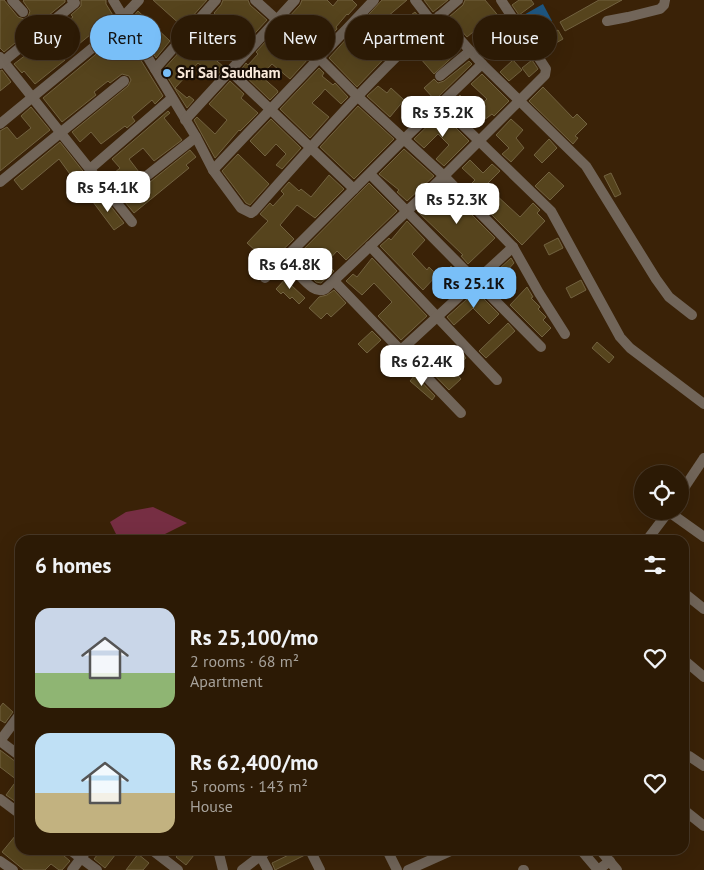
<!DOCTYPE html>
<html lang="en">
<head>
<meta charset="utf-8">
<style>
  body { margin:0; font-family:"PT Sans",sans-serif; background:#382713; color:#f1f3f6; height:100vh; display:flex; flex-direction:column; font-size:19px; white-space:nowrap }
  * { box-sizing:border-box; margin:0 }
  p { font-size:16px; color:#a6a19a }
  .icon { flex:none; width:28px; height:28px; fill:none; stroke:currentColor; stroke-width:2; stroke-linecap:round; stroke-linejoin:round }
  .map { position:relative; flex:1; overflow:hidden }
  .drawer { position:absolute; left:15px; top:535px; width:674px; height:320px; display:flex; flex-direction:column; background:#2c1a05; border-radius:15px; box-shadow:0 5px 20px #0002,0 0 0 1px #483827 }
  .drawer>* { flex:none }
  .top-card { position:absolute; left:15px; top:15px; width:675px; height:45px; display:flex; gap:10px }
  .fabs { position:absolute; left:634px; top:465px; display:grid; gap:10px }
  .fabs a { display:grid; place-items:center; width:55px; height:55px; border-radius:50%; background:#2c1a05; box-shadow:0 5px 20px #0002,0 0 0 1px #483827; font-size:25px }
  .price { position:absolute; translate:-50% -42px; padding:0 11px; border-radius:10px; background:#fff; color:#222; font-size:16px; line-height:32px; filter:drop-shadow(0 1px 2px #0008) }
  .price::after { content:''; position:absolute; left:50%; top:30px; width:15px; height:11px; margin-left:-8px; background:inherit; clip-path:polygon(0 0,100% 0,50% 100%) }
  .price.active { background:#79bff8; color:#111 }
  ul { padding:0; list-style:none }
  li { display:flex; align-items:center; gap:15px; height:125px; padding:0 20px }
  li span { display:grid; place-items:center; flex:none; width:140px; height:100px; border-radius:15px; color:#555 }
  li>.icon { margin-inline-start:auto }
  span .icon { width:60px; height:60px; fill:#fffc; stroke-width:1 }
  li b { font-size:21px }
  h2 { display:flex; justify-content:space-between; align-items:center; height:60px; padding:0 20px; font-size:21px }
  .pill { padding:0 18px; border-radius:22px; background:#2c1a05; box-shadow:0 5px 20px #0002,0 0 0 1px #483827; font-size:18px; line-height:45px }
  .pill.active { background:#79bff8; color:#111 }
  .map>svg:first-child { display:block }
  .green { fill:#762e43 }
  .water { fill:#1e5680 }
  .building { fill:#56441d; stroke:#726240 }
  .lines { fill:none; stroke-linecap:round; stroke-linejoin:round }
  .minor { stroke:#716559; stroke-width:10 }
  .poi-dot { fill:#79bff8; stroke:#190e05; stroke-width:2 }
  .labels { text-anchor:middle; stroke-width:4.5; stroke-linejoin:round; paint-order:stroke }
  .poi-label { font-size:15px; font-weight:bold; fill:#feeedf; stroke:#190e05; text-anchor:start }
</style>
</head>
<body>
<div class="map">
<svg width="704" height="870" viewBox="0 0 704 870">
  <rect width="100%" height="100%" fill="#3a2207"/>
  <!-- green -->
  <polygon class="green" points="153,507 187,523 153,540 119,540 110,522 126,512"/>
  <!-- water -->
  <polygon class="water" points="543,4 552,21 531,33 522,16"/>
  <!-- building -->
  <g class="building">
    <polygon points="0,0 4,0 18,17 24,19 28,17 30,11 23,1 24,0 65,0 65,2 4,52 0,48"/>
    <polygon points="81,0 106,0 106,4 163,96 155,104 152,100 132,117 135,121 127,128 125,126 101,144 91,132 80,142 72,132 128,86 131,80 129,76 122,74 110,83 108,81 94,92 96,95 62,122 43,98 101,50 105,44 96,30 79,44 70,33 54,47 65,60 35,84 24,71 22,73 14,64 27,54 26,52 60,24 62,26 73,17 71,15 81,6"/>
    <polygon points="153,0 207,0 183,27"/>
    <polygon points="223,0 248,0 250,5 267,20 236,54 221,41 231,29 214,13 221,5"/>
    <polygon points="302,0 327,0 333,6 338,0 352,0 357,5 348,15 347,14 336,27 337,29 319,48 287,19 300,5"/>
    <polygon points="382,0 407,0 387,17 389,18 377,32 395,47 357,87 329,58"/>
    <polygon points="424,0 448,0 433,12"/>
    <polygon points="465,0 485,0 501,19 493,25 507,44 497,51 479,27 467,37 449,17 463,5"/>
    <polygon points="519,0 531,0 534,4 519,15 512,5"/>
    <polygon points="599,0 622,0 565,31 560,22"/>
    <polygon points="138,11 170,41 156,58 132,18"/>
    <polygon points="415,12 423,22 406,38 396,26"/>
    <polygon points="440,28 460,50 434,74 413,50 432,33 433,34"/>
    <polygon points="277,29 309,58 290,79 272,64 271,65 261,76 277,90 278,92 270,100 240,71 246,63 248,65 258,54 256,52"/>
    <polygon points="558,30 563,39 542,51 537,42"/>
    <polygon points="191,39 224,67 215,77 198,63 175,88 187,98 189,96 194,100 187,108 163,70"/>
    <polygon points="513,60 522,70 509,81 500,72"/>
    <polygon points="532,60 538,69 529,77 522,68"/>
    <polygon points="469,61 472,64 435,100 424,88 434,79 438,83 444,81"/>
    <polygon points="319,68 324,73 322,76 333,85 335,83 348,97 341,104 325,89 320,95 312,103 329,117 310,138 280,109"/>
    <polygon points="2,70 11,82 0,91 0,71"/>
    <polygon points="482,74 509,101 494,116 492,114 475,127 451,104 460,95 474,111 487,99 471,84"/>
    <polygon points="230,81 244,94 241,98 258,113 240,131 239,130 215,158 194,120 197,117 215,134 227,120 209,104"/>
    <polygon points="378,86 387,93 391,88 404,100 390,117 367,96"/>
    <polygon points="543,87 573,118 577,114 587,124 575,136 578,138 573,144 529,101"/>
    <polygon points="358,106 394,139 354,179 320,147"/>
    <polygon points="31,107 50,130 0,171 0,131 7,127 17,139 31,128 21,116"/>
    <polygon points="168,111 170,113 164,118 182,140 154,161 143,148 129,159 139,172 116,191 107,179 120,168 112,159"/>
    <polygon points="441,113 469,141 444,166 436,159 449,145 438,134 424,148 414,139"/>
    <polygon points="271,119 301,148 282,169 276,165 286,154 276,144 265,156 250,141"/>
    <polygon points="511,119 523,130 516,138 524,148 511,162 502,154 509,148 496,135"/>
    <polygon points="549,139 557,148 542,163 534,155"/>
    <polygon points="60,142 90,180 80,188 59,159 22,190 14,180"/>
    <polygon points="404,149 434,176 407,201 397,192 399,190 379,174"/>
    <polygon points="190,150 196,157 186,165 189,168 134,213 125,202"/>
    <polygon points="238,154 269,184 250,205 246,203 222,171"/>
    <polygon points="470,160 483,173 492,164 500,171 474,197 466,189 475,180 462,168"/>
    <polygon points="549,172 564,186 550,200 535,186"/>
    <polygon points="611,173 621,194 615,197 604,176"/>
    <polygon points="329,175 344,189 315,218 297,205 280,225 294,239 266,266 253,254 256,251 247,243 268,221 260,214 270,203 273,206 284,194 281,191 289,182 299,191 301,189 311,197"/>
    <polygon points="369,183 397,211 346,260 337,251 326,263 334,271 321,283 316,282 300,266 292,261"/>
    <polygon points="444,187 495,238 468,264 461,256 463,255 417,211 426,203 427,204"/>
    <polygon points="495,194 520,217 533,203 540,210 537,213 545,221 522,245 483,206"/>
    <polygon points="102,195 124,223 114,230 93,202"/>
    <polygon points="407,221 425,240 412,254 427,270 429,267 437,275 423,290 380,246 389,238 391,240"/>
    <polygon points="558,238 563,248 549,255 544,245"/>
    <polygon points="372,258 427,316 401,340 378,316 392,302 374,283 362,295 346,281 353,274 357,277"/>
    <polygon points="511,258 514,263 506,272 515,281 502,295 486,281"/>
    <polygon points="451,266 466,281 455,291 442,276"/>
    <polygon points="289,275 295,280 291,285 305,298 299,304 292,297 290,299 283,292 281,294 276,289"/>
    <polygon points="581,280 586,290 571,298 566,288"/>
    <polygon points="527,287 533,297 531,298 540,307 538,309 546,317 543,320 551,328 542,337 510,305"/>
    <polygon points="334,290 346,303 331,317 327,313 321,319 309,308 319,297 327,295"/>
    <polygon points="476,291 499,314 489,324 473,308 454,325 447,317"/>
    <polygon points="508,323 515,331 486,358 479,351"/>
    <polygon points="372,331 381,340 367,353 358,344"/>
    <polygon points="597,342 614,357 609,363 592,348"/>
    <polygon points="429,347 444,363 459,350 466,358 453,370 461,379 449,390 417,357"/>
    <polygon points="394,355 402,364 394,373 385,363"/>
    <polygon points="415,375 435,396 432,400 410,381"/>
    <polygon points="3,703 13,712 5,723 0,720 0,707"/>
    <polygon points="0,750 20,765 20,797 16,802 6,795 17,780 0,767"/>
    <polygon points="20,830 20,850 57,850 70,861 62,870 59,870 51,864 45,870 24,870 2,852"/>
    <polygon points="101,850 119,850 105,868 94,859"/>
    <polygon points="182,850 198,850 186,865 176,857"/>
    <polygon points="299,850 303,850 305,855 275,870 272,863"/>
    <polygon points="138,854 149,863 143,870 126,870"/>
  </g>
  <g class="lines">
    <!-- minor -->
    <g class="minor">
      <polyline points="12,0 23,12"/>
      <path d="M113,0L196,137L213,170L241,208L251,213L254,211C319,138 383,64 458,0"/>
      <polyline points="255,0 319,58 357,96 444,176 513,247 539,293 565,334"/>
      <polyline points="415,0 432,22"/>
      <polyline points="439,16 482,64 586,166 656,279 669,297 692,315"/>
      <polyline points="123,17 139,0"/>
      <polyline points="607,21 628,17 660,9 664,5 665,0"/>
      <polyline points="0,57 132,222"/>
      <polyline points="0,64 75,3 72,0"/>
      <polyline points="155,69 216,0"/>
      <polyline points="230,71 354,189"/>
      <polyline points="440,76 470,51"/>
      <polyline points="441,104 551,211 620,337 630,348 704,404"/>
      <polyline points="185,120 295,0"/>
      <polyline points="0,124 96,45"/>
      <polyline points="90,169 172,98"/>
      <polyline points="213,170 374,0"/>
      <polyline points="370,174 541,347"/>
      <polyline points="0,182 124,81"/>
      <polyline points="115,201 196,137"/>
      <polyline points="370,246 497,380"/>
      <path d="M295,271C303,278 314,295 325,289L444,176L545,75L546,69L501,0"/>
      <polyline points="265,278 404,139 482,64"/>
      <polyline points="334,281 461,413"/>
      <polyline points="401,350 513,247"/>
      <polyline points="680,494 704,458"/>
      <polyline points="669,512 704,537"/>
      <polyline points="647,540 669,511"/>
      <polyline points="684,593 704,609"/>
      <polyline points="684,660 704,677"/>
      <polyline points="0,741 20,714"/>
      <polyline points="0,741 20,756"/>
      <polyline points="684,756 689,756 704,766"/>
      <polyline points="0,799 20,814"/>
      <polyline points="684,810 704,826"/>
      <polyline points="70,850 97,870"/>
      <polyline points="152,850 178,870"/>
      <polyline points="218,850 223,870"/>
      <polyline points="253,850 260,855 268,870"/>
      <polyline points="310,850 320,870"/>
      <polyline points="387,850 397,870"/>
      <polyline points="581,850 598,870 610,861"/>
      <polyline points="600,850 617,870"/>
      <polyline points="0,861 13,870"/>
      <polyline points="72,870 87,850"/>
      <polyline points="242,870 268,850"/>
      <polyline points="408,870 453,850"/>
      <polyline points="523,870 524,870"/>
    </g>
  </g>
  <!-- markers -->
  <circle class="poi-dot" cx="167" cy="73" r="5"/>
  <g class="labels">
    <!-- poi labels -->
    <g class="poi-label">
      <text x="177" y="78">Sri Sai Saudham</text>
    </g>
  </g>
</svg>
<div class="fabs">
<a><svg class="icon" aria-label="locate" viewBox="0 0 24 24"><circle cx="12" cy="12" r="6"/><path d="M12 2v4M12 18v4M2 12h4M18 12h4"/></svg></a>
</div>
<b class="price" style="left:443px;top:138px">Rs 35.2K</b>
<b class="price" style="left:108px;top:213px">Rs 54.1K</b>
<b class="price" style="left:457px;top:225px">Rs 52.3K</b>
<b class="price" style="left:290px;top:290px">Rs 64.8K</b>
<b class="price active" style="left:474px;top:309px">Rs 25.1K</b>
<b class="price" style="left:422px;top:387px">Rs 62.4K</b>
<div class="top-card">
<a class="pill">Buy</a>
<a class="pill active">Rent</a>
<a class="pill">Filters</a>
<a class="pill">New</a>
<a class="pill">Apartment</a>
<a class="pill">House</a>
</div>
<section class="drawer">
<h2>6 homes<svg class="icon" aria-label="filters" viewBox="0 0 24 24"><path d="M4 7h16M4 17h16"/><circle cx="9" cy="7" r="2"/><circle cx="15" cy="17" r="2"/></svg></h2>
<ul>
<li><span style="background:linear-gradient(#c9d6e8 65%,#8fb573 0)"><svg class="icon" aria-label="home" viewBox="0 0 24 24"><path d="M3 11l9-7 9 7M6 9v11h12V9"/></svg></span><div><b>Rs 25,100/mo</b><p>2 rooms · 68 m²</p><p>Apartment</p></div><svg class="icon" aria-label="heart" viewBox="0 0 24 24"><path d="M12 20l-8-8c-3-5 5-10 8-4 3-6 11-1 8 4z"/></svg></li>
<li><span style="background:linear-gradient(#bfe0f5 60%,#c2b280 0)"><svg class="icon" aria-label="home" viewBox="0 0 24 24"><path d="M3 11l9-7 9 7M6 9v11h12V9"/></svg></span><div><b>Rs 62,400/mo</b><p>5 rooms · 143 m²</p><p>House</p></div><svg class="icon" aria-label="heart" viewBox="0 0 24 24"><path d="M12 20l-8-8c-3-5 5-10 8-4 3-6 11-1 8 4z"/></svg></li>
</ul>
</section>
</div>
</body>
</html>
